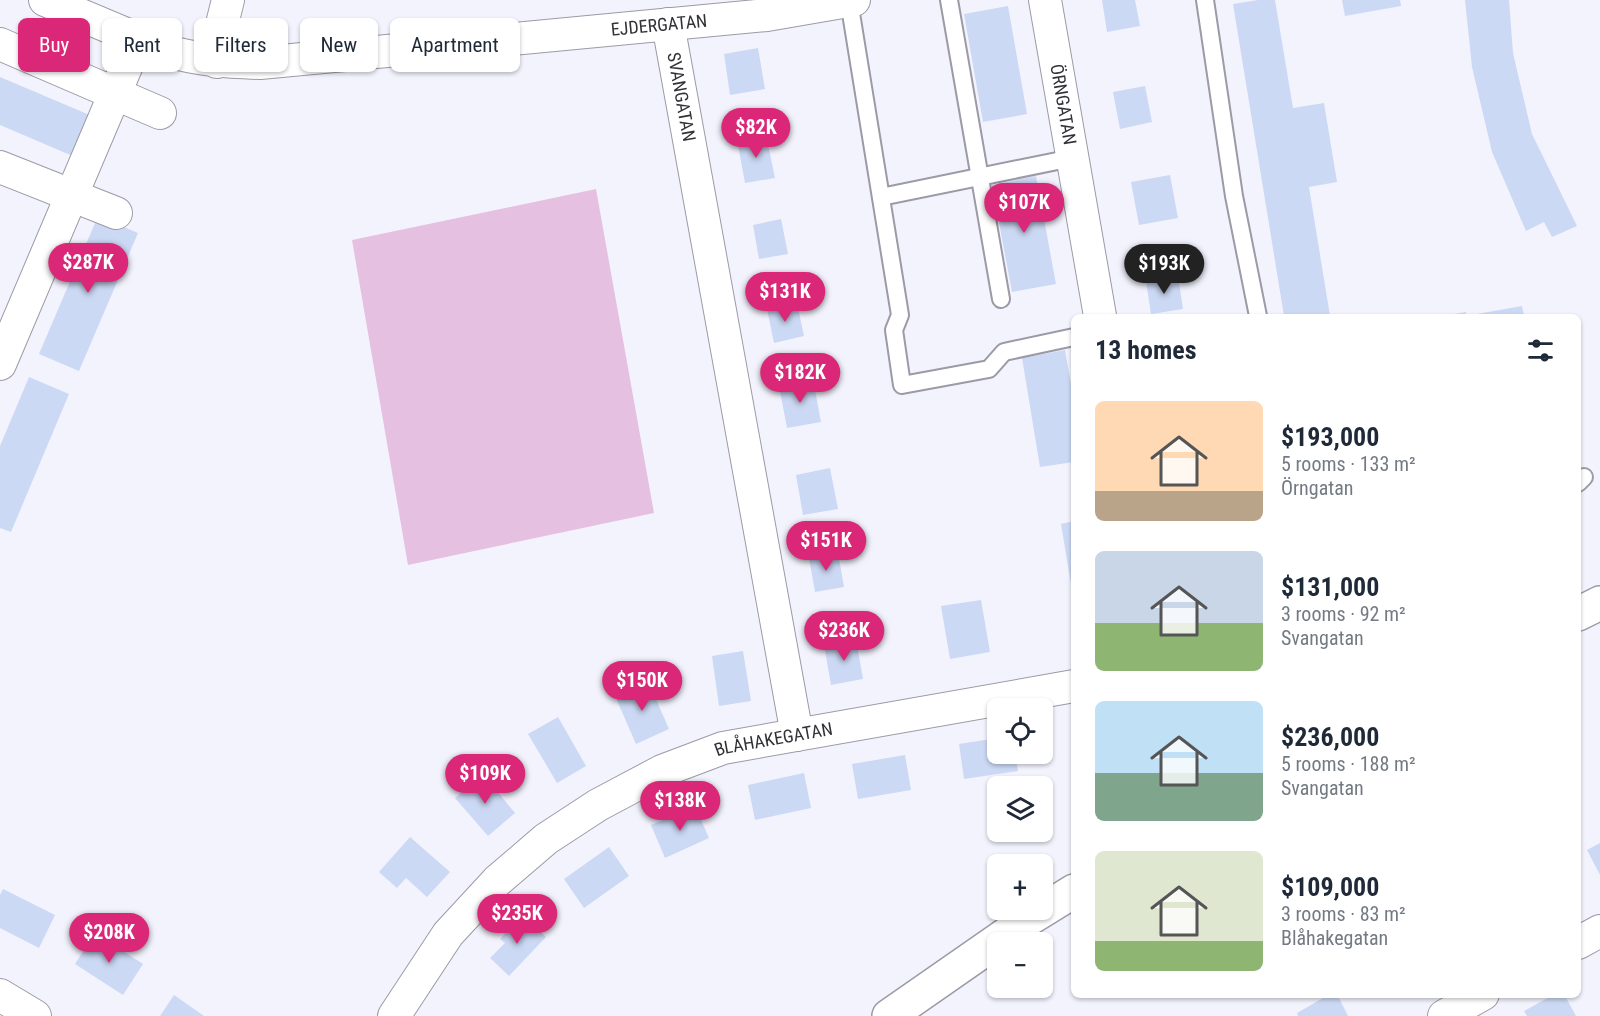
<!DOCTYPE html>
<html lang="en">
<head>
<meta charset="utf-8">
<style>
  body { margin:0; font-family:"Roboto Condensed",sans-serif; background:#f2f2f3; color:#1f2937; height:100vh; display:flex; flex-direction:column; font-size:22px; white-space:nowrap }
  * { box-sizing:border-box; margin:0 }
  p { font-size:20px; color:#747a83 }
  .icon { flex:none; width:33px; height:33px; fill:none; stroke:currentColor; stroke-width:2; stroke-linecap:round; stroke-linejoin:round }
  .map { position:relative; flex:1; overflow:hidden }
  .drawer { position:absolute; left:1071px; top:314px; width:510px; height:684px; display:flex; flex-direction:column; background:#fff; border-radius:9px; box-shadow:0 2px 4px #0004 }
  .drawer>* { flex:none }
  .hud { position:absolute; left:18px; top:18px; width:570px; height:54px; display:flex; gap:12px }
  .fabs { position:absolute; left:987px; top:698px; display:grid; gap:12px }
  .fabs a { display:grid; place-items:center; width:66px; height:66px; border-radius:9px; background:#fff; box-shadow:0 2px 4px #0004; font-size:30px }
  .price { position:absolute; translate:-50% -51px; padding:0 14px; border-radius:21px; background:#db2777; color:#fff; font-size:20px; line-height:39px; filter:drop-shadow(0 2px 3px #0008) }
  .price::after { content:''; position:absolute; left:50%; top:36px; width:18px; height:14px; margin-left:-9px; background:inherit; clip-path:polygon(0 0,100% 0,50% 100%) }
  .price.selected { background:#222; color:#fff }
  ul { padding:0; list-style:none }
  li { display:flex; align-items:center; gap:18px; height:150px; padding:0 24px }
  li span { display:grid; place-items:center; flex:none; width:168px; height:120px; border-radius:9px; color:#555 }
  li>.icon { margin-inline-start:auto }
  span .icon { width:72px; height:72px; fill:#fffc; stroke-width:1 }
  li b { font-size:26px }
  h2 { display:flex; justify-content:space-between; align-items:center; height:72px; padding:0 24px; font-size:26px }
  .chip { padding:0 21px; border-radius:9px; background:#fff; box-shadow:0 2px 4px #0004; font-size:21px; line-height:54px }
  .chip.selected { background:#db2777; color:#fff }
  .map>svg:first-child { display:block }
  .green { fill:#e6c0e1 }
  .building { fill:#ccd9f4 }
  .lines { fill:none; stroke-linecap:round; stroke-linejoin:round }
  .service-casing { stroke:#9b9aa6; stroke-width:20 }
  .minor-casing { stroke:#9b9aa6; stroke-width:34 }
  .tertiary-casing { stroke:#9b9aa6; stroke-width:36 }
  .service { stroke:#fff; stroke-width:16 }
  .minor { stroke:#fff; stroke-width:32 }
  .tertiary { stroke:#fff; stroke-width:33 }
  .labels { text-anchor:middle; stroke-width:5; stroke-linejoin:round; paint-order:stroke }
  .street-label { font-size:18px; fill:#313136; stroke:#fff }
</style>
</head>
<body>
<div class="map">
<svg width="1600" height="1016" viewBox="0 0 1600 1016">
  <rect width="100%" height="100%" fill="#f3f3fe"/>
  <!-- green -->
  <polygon class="green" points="596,189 654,513 408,565 352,240"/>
  <!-- building -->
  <g class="building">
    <polygon points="1102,0 1135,0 1140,26 1107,32"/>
    <polygon points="1258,0 1275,0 1293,108 1324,103 1337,182 1309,187 1330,316 1284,316 1233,4"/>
    <polygon points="1342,0 1400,0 1401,6 1345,16"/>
    <polygon points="1465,0 1509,0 1513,53 1532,134 1577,226 1552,237 1544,222 1526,231 1492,152 1472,67"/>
    <polygon points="1008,6 1027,114 983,122 964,14"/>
    <polygon points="758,48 765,89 730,95 724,54"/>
    <polygon points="0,77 92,116 75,157 0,125"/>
    <polygon points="1145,86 1152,122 1120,129 1113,92"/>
    <polygon points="766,135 775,178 745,183 737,140"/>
    <polygon points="1170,175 1178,218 1139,225 1131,182"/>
    <polygon points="1036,176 1056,284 1012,292 992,185"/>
    <polygon points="98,216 138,233 79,371 39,354"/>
    <polygon points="781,219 788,254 759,259 753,225"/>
    <polygon points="1178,276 1183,309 1151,314 1146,281"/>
    <polygon points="797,303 804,336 774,343 767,309"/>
    <polygon points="1522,306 1524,316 1471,316 1471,315"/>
    <polygon points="1466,312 1466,316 1449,316 1449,315"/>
    <polygon points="1065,350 1074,401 1074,462 1040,467 1022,358"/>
    <polygon points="29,377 69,394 11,532 0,528 0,446"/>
    <polygon points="813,379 821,422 787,428 779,386"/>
    <polygon points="830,468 838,509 803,515 796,475"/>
    <polygon points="1074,521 1074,596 1073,596 1061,524"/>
    <polygon points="838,553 844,587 815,592 809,558"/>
    <polygon points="981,600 990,652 950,659 941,606"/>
    <polygon points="856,639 863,679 831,685 824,645"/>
    <polygon points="743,651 751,701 719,706 712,656"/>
    <polygon points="648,681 669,729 636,744 615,696"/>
    <polygon points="558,717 586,766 557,783 528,734"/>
    <polygon points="998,738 998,753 1015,753 1018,771 964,779 959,744"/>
    <polygon points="905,755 911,790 858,799 852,764"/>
    <polygon points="804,773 811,808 755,820 748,785"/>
    <polygon points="483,774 515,813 488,836 455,798"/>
    <polygon points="695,806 709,838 665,858 651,825"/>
    <polygon points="410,837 450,872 427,897 406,878 397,888 379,872"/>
    <polygon points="1600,843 1600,875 1587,850"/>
    <polygon points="609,847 629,876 584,908 564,879"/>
    <polygon points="3,889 55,915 39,948 0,928 0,895"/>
    <polygon points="522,915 546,937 509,976 490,958 505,943 500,939"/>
    <polygon points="95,933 143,964 123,995 75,964"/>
    <polygon points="1330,994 1337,994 1348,1016 1298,1016 1297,1013"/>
    <polygon points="1555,994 1564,994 1576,1016 1527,1016 1524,1011"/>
    <polygon points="174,995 204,1016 160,1016"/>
  </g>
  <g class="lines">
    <defs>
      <g id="service">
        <polyline points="949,0 1001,299"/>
        <polyline points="1205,0 1234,196 1258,316"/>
        <polyline points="849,1 900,315 894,330 902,385 989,369 1004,352 1074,337"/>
        <polyline points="881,197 1072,158"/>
        <polyline points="1578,483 1584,477"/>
      </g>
      <g id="minor">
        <path id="s1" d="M45,0L164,50C197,60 226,62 260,63L767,15L854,0"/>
        <path id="s2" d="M1045,0L1100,316"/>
        <path id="s3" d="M668,24L797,735"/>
        <polyline points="0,44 160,113"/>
        <polyline points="217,62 222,24 228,0"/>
        <polyline points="0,167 116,213"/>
        <polyline points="0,364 138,39"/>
        <polyline points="1578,943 1600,931"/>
        <polyline points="0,995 35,1016"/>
        <path id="s4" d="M394,1016L448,934L497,881L546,839L598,805L662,771L723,748L1074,686"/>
        <polyline points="1444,1016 1483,994"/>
      </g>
      <g id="tertiary">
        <polyline points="1578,614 1600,603"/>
        <polyline points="889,1016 1027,920 1074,891"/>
      </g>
    </defs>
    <!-- service casing -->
    <use href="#service" class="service-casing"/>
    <!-- minor casing -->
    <use href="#minor" class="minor-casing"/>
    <!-- tertiary casing -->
    <use href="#tertiary" class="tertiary-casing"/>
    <!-- service -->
    <use href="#service" class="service"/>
    <!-- minor -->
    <use href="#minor" class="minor"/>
    <!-- tertiary -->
    <use href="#tertiary" class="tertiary"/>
  </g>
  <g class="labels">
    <!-- street labels -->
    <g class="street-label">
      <text dy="6" stroke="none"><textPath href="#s1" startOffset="627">EJDERGATAN</textPath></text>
      <text dy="6" stroke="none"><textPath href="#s3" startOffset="74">SVANGATAN</textPath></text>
      <text dy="6" stroke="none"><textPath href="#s2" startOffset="106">ÖRNGATAN</textPath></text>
      <text dy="6" stroke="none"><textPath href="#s4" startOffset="486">BLÅHAKEGATAN</textPath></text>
    </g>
  </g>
</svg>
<div class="fabs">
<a><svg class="icon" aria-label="locate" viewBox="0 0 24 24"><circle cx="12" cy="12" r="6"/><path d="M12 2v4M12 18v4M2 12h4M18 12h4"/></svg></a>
<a><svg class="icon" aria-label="layers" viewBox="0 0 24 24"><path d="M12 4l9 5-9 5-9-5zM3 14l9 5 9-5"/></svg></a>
<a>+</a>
<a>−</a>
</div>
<b class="price" style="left:756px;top:159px">$82K</b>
<b class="price" style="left:1024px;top:234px">$107K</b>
<b class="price" style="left:88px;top:294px">$287K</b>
<b class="price selected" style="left:1164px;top:295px">$193K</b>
<b class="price" style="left:785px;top:323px">$131K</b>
<b class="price" style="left:800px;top:404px">$182K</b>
<b class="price" style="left:826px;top:572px">$151K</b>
<b class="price" style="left:844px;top:662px">$236K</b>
<b class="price" style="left:642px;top:712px">$150K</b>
<b class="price" style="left:485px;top:805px">$109K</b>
<b class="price" style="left:680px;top:832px">$138K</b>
<b class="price" style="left:517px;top:945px">$235K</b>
<b class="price" style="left:109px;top:964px">$208K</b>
<div class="hud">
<a class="chip selected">Buy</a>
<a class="chip">Rent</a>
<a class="chip">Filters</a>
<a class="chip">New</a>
<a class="chip">Apartment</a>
</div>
<section class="drawer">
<h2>13 homes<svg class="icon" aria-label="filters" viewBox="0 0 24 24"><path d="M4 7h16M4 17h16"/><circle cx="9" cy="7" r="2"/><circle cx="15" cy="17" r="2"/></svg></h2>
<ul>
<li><span style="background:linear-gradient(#ffd9b3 75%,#b9a48a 0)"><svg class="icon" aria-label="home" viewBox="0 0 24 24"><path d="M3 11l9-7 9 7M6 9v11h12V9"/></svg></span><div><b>$193,000</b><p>5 rooms · 133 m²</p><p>Örngatan</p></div></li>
<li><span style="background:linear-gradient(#c9d6e8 60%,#8fb573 0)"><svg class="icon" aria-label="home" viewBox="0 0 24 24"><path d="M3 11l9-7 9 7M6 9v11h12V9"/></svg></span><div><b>$131,000</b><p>3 rooms · 92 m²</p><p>Svangatan</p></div></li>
<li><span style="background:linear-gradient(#bfe0f5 60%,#7fa58c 0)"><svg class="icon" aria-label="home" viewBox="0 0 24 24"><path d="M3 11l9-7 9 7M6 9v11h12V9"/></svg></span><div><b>$236,000</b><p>5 rooms · 188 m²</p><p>Svangatan</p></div></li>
<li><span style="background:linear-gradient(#dfe7d0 75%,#8fb573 0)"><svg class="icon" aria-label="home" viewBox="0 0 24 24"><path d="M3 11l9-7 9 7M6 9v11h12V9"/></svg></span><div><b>$109,000</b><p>3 rooms · 83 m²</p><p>Blåhakegatan</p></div></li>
</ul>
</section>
</div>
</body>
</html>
